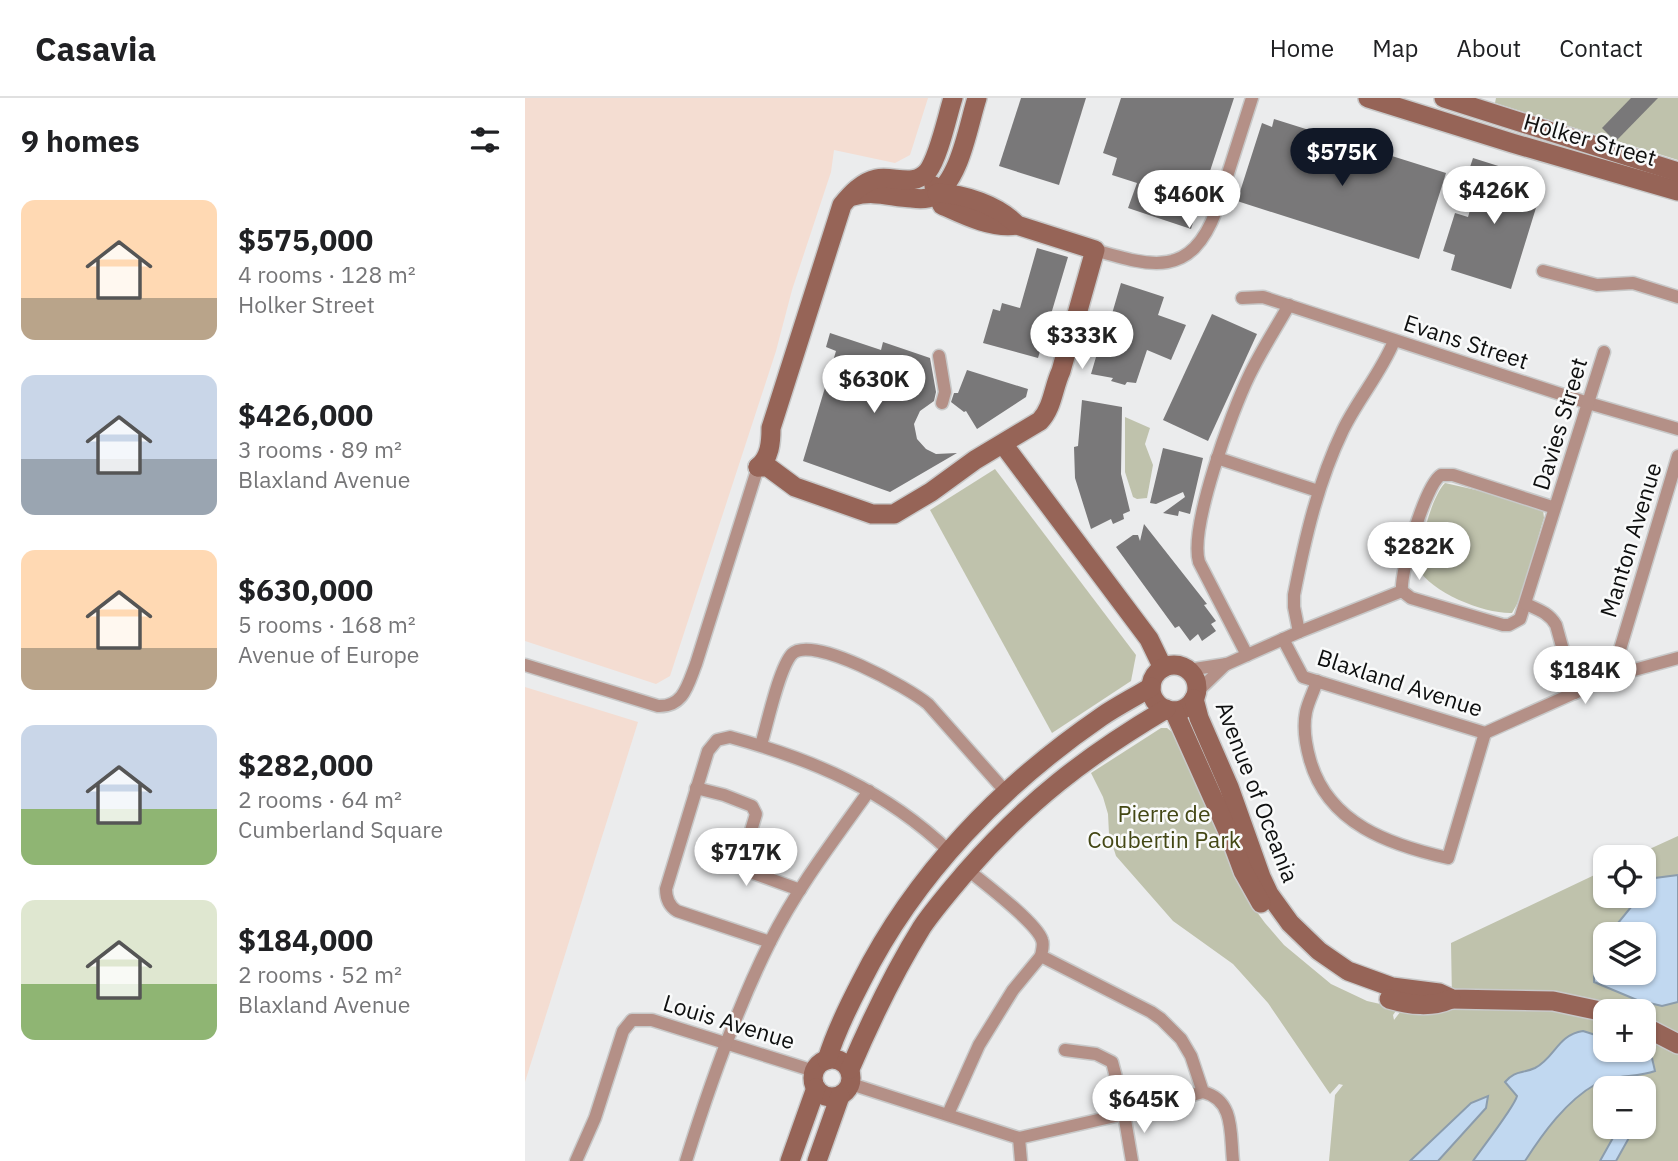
<!DOCTYPE html>
<html lang="en">
<head>
<meta charset="utf-8">
<style>
  body { margin:0; font-family:"IBM Plex Sans",sans-serif; background:#f6f6f6; color:#202124; height:100vh; display:flex; flex-direction:column; font-size:26px; white-space:nowrap }
  * { box-sizing:border-box; margin:0 }
  p { font-size:23px; color:#757577 }
  .icon { flex:none; width:38px; height:38px; fill:none; stroke:currentColor; stroke-width:2; stroke-linecap:round; stroke-linejoin:round }
  .map { position:relative; flex:1; overflow:hidden }
  .details { display:flex; flex-direction:column; background:#fff; width:525px }
  .details>* { flex:none }
  .fabs { position:absolute; left:1068px; top:747px; display:grid; gap:14px }
  .fabs a { display:grid; place-items:center; width:63px; height:63px; border-radius:14px; background:#fff; box-shadow:0 2px 5px #0004; font-size:35px }
  .price { position:absolute; translate:-50% -60px; padding:0 16px; border-radius:24px; background:#fff; color:#222; font-size:23px; line-height:46px; filter:drop-shadow(0 2px 4px #0008) }
  .price::after { content:''; position:absolute; left:50%; top:42px; width:21px; height:16px; margin-left:-10px; background:inherit; clip-path:polygon(0 0,100% 0,50% 100%) }
  .price.current { background:#111827; color:#fff }
  ul { padding:0; list-style:none }
  li { display:flex; align-items:center; gap:21px; height:175px; padding:0 21px }
  li span { display:grid; place-items:center; flex:none; width:196px; height:140px; border-radius:14px; color:#555 }
  li>.icon { margin-inline-start:auto }
  span .icon { width:84px; height:84px; fill:#fffc; stroke-width:1 }
  li b { font-size:30px }
  h2 { display:flex; justify-content:space-between; align-items:center; height:84px; padding:0 21px; font-size:30px }
  header { display:flex; align-items:center; gap:42px; box-sizing:border-box; height:98px; padding:0 35px; background:#fff; border-bottom:2px solid #e0e0e0 }
  header strong { font-size:33px }
  nav { display:flex; gap:38px; margin-inline-start:auto; font-size:24px }
  main { display:flex; flex:1; min-height:0 }
  .map>svg:first-child { display:block }
  .industrial { fill:#f4ddd2 }
  .green { fill:#bfc2ac; fill-rule:evenodd }
  .water { fill:#c1d8f0; stroke:#8b9cac; stroke-width:2 }
  .building { fill:#797879 }
  .lines { fill:none; stroke-linecap:round; stroke-linejoin:round }
  .street-casing { stroke:#c8c9c9; stroke-width:15 }
  .secondary-casing { stroke:#c8c9c9; stroke-width:22 }
  .street { stroke:#b49087; stroke-width:12 }
  .secondary { stroke:#966457; stroke-width:19 }
  .labels { text-anchor:middle; stroke-width:5; stroke-linejoin:round; paint-order:stroke }
  .street-label { font-size:23px; fill:#0e0f0f; stroke:#f9fafa }
  .park-label { font-size:23px; fill:#434714; stroke:#f9fafa }
</style>
</head>
<body>
<header>
<strong>Casavia</strong>
<nav><a>Home</a><a>Map</a><a>About</a><a>Contact</a></nav>
</header>
<main>
<section class="details">
<h2>9 homes<svg class="icon" aria-label="filters" viewBox="0 0 24 24"><path d="M4 7h16M4 17h16"/><circle cx="9" cy="7" r="2"/><circle cx="15" cy="17" r="2"/></svg></h2>
<ul>
<li><span style="background:linear-gradient(#ffd9b3 70%,#b9a48a 0)"><svg class="icon" aria-label="home" viewBox="0 0 24 24"><path d="M3 11l9-7 9 7M6 9v11h12V9"/></svg></span><div><b>$575,000</b><p>4 rooms · 128 m²</p><p>Holker Street</p></div></li>
<li><span style="background:linear-gradient(#c9d6e8 60%,#9aa5b1 0)"><svg class="icon" aria-label="home" viewBox="0 0 24 24"><path d="M3 11l9-7 9 7M6 9v11h12V9"/></svg></span><div><b>$426,000</b><p>3 rooms · 89 m²</p><p>Blaxland Avenue</p></div></li>
<li><span style="background:linear-gradient(#ffd9b3 70%,#b9a48a 0)"><svg class="icon" aria-label="home" viewBox="0 0 24 24"><path d="M3 11l9-7 9 7M6 9v11h12V9"/></svg></span><div><b>$630,000</b><p>5 rooms · 168 m²</p><p>Avenue of Europe</p></div></li>
<li><span style="background:linear-gradient(#c9d6e8 60%,#8fb573 0)"><svg class="icon" aria-label="home" viewBox="0 0 24 24"><path d="M3 11l9-7 9 7M6 9v11h12V9"/></svg></span><div><b>$282,000</b><p>2 rooms · 64 m²</p><p>Cumberland Square</p></div></li>
<li><span style="background:linear-gradient(#dfe7d0 60%,#8fb573 0)"><svg class="icon" aria-label="home" viewBox="0 0 24 24"><path d="M3 11l9-7 9 7M6 9v11h12V9"/></svg></span><div><b>$184,000</b><p>2 rooms · 52 m²</p><p>Blaxland Avenue</p></div></li>
</ul>
</section>
<div class="map">
<svg width="1153" height="1063" viewBox="0 0 1153 1063">
  <rect width="100%" height="100%" fill="#ebeced"/>
  <!-- industrial -->
  <g class="industrial">
    <polygon points="0,0 403,0 385,57 370,65 309,52 306,74 267,192 251,253 145,578 131,586 0,543"/>
    <polygon points="0,589 113,624 0,984"/>
  </g>
  <!-- green -->
  <g class="green">
    <polygon points="971,0 1153,0 1153,62 970,5"/>
    <polygon points="600,319 625,330 620,346 628,367 622,400 612,401 608,399 600,374"/>
    <polygon points="470,371 611,557 606,583 527,635 405,412"/>
    <path d="M920,385L973,397L1018,412L1019,420C1009,450 1004,488 987,515C960,516 906,495 893,470C895,448 905,401 920,385Z"/>
    <path d="M636,630H642L647,634L684,698L726,806L740,825L759,847L806,886L842,903L873,910L868,917L869,922L882,905L927,901L926,845L1080,772V798H1118V760L1107,759L1153,738V1063H804L810,997L818,987L814,986L805,996L743,905L708,866L648,823L591,758L584,736L583,716L578,699L566,675ZM1080,836H1118V875H1080ZM1080,914H1118V952H1080ZM1080,990H1118V1029H1080Z"/>
  </g>
  <!-- water -->
  <g class="water">
    <polygon points="1153,777 1153,904 1137,908 1112,902 1069,884 1069,870 1080,842 1080,875 1118,875 1118,836 1084,836 1115,798 1118,798 1118,794 1130,780"/>
    <path d="M1058,933L1080,940V952H1110L1127,960L1130,973C1111,980 1089,976 1071,986C1041,1003 1018,1035 1000,1063H948C957,1050 990,1008 992,998L980,984C990,972 997,976 1010,970C1030,960 1032,937 1058,933Z"/>
    <polygon points="963,998 961,1010 913,1063 885,1063 946,1005"/>
    <polygon points="1094,1029 1110,1029 1091,1063 1075,1063"/>
  </g>
  <!-- building -->
  <g class="building">
    <polygon points="496,0 561,0 534,87 474,68"/>
    <polygon points="596,0 709,0 666,131 603,110 612,85 587,77 592,60 578,55"/>
    <polygon points="1106,0 1133,0 1092,42 1087,40 1077,30"/>
    <polygon points="749,21 921,75 894,161 712,103 737,25 747,29"/>
    <polygon points="948,60 986,72 984,76 1018,87 986,191 926,172 930,157 918,153 930,115 943,119 955,79 943,75"/>
    <polygon points="512,150 543,159 513,260 458,245 468,211 475,213 477,205 495,210"/>
    <polygon points="596,185 639,199 633,217 661,227 646,262 622,252 611,285 602,284 600,287 586,283 588,280 566,276 581,225 584,226"/>
    <polygon points="687,216 732,236 683,343 638,322"/>
    <polygon points="305,235 356,252 358,244 405,260 411,294 409,303 395,313 389,326 392,341 401,351 411,356 432,355 365,394 278,363 311,253 301,249"/>
    <polygon points="442,272 503,291 501,299 452,331 441,313 439,314 426,304 429,295 433,295"/>
    <polygon points="557,302 597,309 596,376 605,413 598,416 599,421 588,426 586,421 566,431 550,380 549,349 553,348"/>
    <polygon points="638,350 678,360 665,416 654,413 653,418 638,415 660,399 658,394 631,406 625,405"/>
    <polygon points="619,426 682,506 679,507 691,523 686,526 691,533 677,543 673,536 665,543 654,528 650,530 591,449 608,437 613,437 615,443"/>
  </g>
  <g class="lines">
    <defs>
      <g id="street">
        <path d="M570,152C627,169 666,180 691,113L727,0"/>
        <polyline points="1018,173 1072,187 1108,185 1153,199"/>
        <polyline points="717,200 738,199 1063,305 1153,331"/>
        <polyline points="414,258 420,294 417,305"/>
        <polyline points="692,360 793,393"/>
        <path d="M1030,410L928,377H916C900,387 875,474 877,493L886,500L978,527H984L995,521L1079,254"/>
        <path d="M1001,506C1014,512 1024,515 1031,527L1050,595"/>
        <path d="M774,534L769,509V497C780,440 793,384 818,332C833,301 856,275 869,243"/>
        <polyline points="758,541 778,579 960,635 1087,578 1153,560"/>
        <path d="M722,557L674,464C664,429 707,313 724,278C736,253 751,230 764,207"/>
        <path d="M0,567L133,608C159,609 163,586 171,566L233,369"/>
        <polyline points="663,572 702,566 774,534 877,493"/>
        <polyline points="1087,578 1153,358"/>
        <path d="M792,583C789,593 783,604 781,614C778,629 781,648 785,662C803,726 865,747 923,760L960,635"/>
        <polyline points="672,594 701,566"/>
        <path d="M236,647C242,627 254,570 267,556C287,536 384,590 403,606L481,694"/>
        <polyline points="171,690 199,697 227,708 231,716 225,736"/>
        <polyline points="220,753 218,764 220,772 275,792"/>
        <path d="M443,772C459,785 512,825 517,842C519,847 517,852 516,858L626,914L636,921L656,941L666,958L678,994C710,1002 705,1036 708,1063"/>
        <path d="M245,844L152,813C144,808 141,800 141,791L183,653L192,642L205,639C289,662 360,692 424,753"/>
        <polyline points="540,952 571,956 587,964 596,998 607,1063"/>
        <polyline points="326,986 494,1040 599,1016 678,994"/>
        <polyline points="423,1016 454,947 488,892 516,858"/>
        <polyline points="494,1040 496,1063"/>
        <polyline points="51,1063 70,1020 98,933 107,922 127,922 289,973"/>
        <path d="M161,1063C184,989 210,914 245,844C272,790 309,742 344,693"/>
      </g>
      <g id="secondary">
        <polyline points="843,0 987,45 1153,93"/>
        <polyline points="919,0 1153,74"/>
        <path d="M409,88L417,107C439,117 467,131 492,127"/>
        <path d="M328,98C349,92 366,99 387,100C394,101 403,101 408,98C435,83 443,28 452,0"/>
        <polyline points="478,346 624,541 638,570"/>
        <path d="M233,369H243L270,389L347,416H369L406,394L450,362L515,323C528,309 528,290 536,273L570,152L492,127C473,107 439,96 412,95"/>
        <path d="M233,369C245,360 246,344 246,330L317,107C326,96 337,84 351,81C368,77 389,90 403,73C414,58 422,19 428,0"/>
        <circle cx="649" cy="590" r="23"/>
        <polyline points="669,601 674,620 704,689 736,779 744,796 765,825 794,853 823,873 867,889 914,895 927,901 1028,903 1080,914"/>
        <polyline points="649,613 705,738 718,773 736,805"/>
        <path d="M864,901C885,907 906,910 926,901"/>
        <polyline points="1118,928 1153,946"/>
        <circle cx="307" cy="980" r="19"/>
        <path d="M302,962C310,935 323,909 336,884C390,776 477,687 576,619C592,608 610,599 626,589"/>
        <path d="M325,971C346,922 369,874 397,829C410,810 425,793 440,775C502,704 560,659 641,611"/>
        <polyline points="265,1063 291,990"/>
        <polyline points="292,1063 315,998"/>
      </g>
    </defs>
    <!-- street casing -->
    <use href="#street" class="street-casing"/>
    <!-- secondary casing -->
    <use href="#secondary" class="secondary-casing"/>
    <!-- street -->
    <use href="#street" class="street"/>
    <!-- secondary -->
    <use href="#secondary" class="secondary"/>
  </g>
  <g class="labels">
    <!-- street labels -->
    <g class="street-label">
      <text transform="translate(1065 42) rotate(16)" y="8">Holker Street</text>
      <text transform="translate(941 244) rotate(18)" y="8">Evans Street</text>
      <text transform="translate(1035 326) rotate(-73)" y="8">Davies Street</text>
      <text transform="translate(1106 442) rotate(-73)" y="8">Manton Avenue</text>
      <text transform="translate(875 585) rotate(18)" y="8">Blaxland Avenue</text>
      <text transform="translate(732 694) rotate(69)" y="8">Avenue of Oceania</text>
      <text transform="translate(204 924) rotate(17)" y="8">Louis Avenue</text>
    </g>
    <!-- park labels -->
    <g class="park-label">
      <text x="639" y="724">Pierre de<tspan x="639" dy="26">Coubertin Park</tspan></text>
    </g>
  </g>
</svg>
<div class="fabs">
<a><svg class="icon" aria-label="locate" viewBox="0 0 24 24"><circle cx="12" cy="12" r="6"/><path d="M12 2v4M12 18v4M2 12h4M18 12h4"/></svg></a>
<a><svg class="icon" aria-label="layers" viewBox="0 0 24 24"><path d="M12 4l9 5-9 5-9-5zM3 14l9 5 9-5"/></svg></a>
<a>+</a>
<a>−</a>
</div>
<b class="price current" style="left:817px;top:90px">$575K</b>
<b class="price" style="left:969px;top:128px">$426K</b>
<b class="price" style="left:664px;top:132px">$460K</b>
<b class="price" style="left:557px;top:273px">$333K</b>
<b class="price" style="left:349px;top:317px">$630K</b>
<b class="price" style="left:894px;top:484px">$282K</b>
<b class="price" style="left:1060px;top:608px">$184K</b>
<b class="price" style="left:221px;top:790px">$717K</b>
<b class="price" style="left:619px;top:1037px">$645K</b>
</div>
</main>
</body>
</html>
